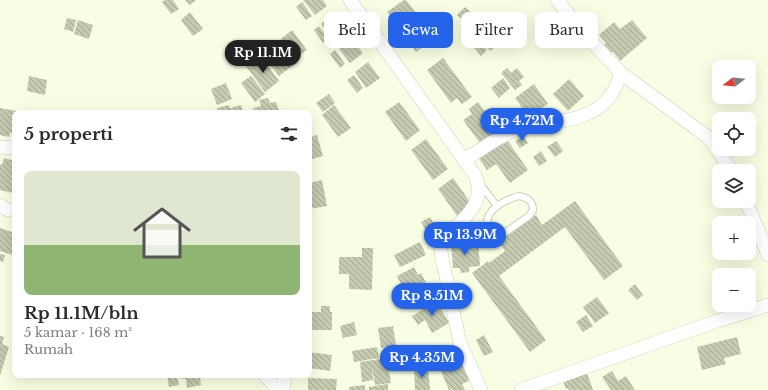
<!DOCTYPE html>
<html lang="id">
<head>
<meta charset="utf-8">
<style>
  body { margin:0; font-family:"Libre Baskerville",serif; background:#f7f7f7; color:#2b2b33; height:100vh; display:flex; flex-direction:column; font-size:15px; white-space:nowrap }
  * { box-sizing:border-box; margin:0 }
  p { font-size:13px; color:#7c7c81 }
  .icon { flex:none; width:22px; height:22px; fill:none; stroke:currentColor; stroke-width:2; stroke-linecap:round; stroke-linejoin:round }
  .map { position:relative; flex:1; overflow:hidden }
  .drawer { position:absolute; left:12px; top:110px; width:300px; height:268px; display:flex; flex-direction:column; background:#fff; border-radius:8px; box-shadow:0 4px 16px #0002 }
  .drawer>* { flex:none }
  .top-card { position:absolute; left:324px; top:12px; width:380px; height:36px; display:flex; gap:8px }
  .needle { width:26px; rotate:254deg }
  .tools { position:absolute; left:712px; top:60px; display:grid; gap:8px }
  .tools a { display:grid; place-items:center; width:44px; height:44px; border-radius:8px; background:#fff; box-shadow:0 4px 16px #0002; font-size:20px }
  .price { position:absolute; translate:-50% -34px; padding:0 9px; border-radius:14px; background:#2563eb; color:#fff; font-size:13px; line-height:26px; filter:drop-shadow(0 1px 2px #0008) }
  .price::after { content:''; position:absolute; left:50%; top:24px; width:12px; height:9px; margin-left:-6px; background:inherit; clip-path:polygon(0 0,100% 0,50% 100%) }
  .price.current { background:#222; color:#fff }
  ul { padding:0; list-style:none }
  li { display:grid; align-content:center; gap:8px; height:212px; padding:0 12px }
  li+li { border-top:1px solid #e1e1e2 }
  li span { display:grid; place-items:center; height:124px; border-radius:8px; color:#555 }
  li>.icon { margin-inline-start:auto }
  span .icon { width:72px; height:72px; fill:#fffc; stroke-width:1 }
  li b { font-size:17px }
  h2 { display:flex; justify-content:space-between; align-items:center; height:48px; padding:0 12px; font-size:17px }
  .chip { padding:0 14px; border-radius:8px; background:#fff; box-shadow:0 4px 16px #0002; font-size:14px; line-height:36px }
  .chip.current { background:#2563eb; color:#fff }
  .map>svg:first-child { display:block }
  .building { fill:url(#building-back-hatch) }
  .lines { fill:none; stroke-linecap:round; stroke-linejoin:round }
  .service-casing { stroke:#cad1b7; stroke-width:8 }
  .minor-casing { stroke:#cad1b7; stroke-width:14 }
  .service { stroke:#fff; stroke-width:6 }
  .minor { stroke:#fff; stroke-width:13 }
</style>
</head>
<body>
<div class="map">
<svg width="768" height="390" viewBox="0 0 768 390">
  <defs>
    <pattern id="building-back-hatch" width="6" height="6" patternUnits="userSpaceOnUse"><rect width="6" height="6" fill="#c4cbb1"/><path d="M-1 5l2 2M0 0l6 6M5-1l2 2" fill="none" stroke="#a0a690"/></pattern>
  </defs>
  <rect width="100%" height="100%" fill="#f7fee3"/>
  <!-- building -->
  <g class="building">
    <polygon points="165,0 173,0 179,9 171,14 162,2"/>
    <polygon points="185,0 196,0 190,5"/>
    <polygon points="303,0 323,0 327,6 315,15"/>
    <polygon points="404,0 406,0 417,14 399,28 387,12"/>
    <polygon points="302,2 312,16 306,20 296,7"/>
    <polygon points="465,7 477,17 469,26 457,15"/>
    <polygon points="190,12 203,29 193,36 181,20"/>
    <polygon points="334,14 345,29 332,39 321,24"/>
    <polygon points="67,18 76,20 73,32 64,29"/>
    <polygon points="427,19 439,35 416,52 404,36"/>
    <polygon points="78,20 93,25 89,39 74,34"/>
    <polygon points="632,20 647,38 620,61 613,52 611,54 604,45 606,43 599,35 614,22 620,29"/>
    <polygon points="319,26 328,39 323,43 314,30"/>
    <polygon points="292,30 307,50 295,58 281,39"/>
    <polygon points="485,34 495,47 490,51 480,39"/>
    <polygon points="352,39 363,53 350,63 339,49"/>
    <polygon points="478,40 487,50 481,56 472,45"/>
    <polygon points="275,44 292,66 279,76 262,54"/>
    <polygon points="335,50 345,64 340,68 330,54"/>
    <polygon points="261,56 279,81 265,92 246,66"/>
    <polygon points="443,58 472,97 462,104 457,98 451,103 427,70"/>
    <polygon points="368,62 380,78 366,88 355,72"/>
    <polygon points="507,68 511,73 517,68 524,77 519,81 522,85 515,90 501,73"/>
    <polygon points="354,75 363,88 357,93 347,80"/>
    <polygon points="29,76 47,80 45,95 27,91"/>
    <polygon points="251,76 265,94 255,102 241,83"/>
    <polygon points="503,78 510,88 499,98 491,88"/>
    <polygon points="569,79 584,96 568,111 553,94"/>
    <polygon points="226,83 232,99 217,105 211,89"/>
    <polygon points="534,84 548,104 540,109 544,115 533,123 515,98"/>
    <polygon points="329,94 335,103 323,112 316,103"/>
    <polygon points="268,98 270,103 276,102 280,113 254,113 253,108 261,106 259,100"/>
    <polygon points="399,102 420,130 406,141 385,112"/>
    <polygon points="478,102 493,123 489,125 495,133 482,146 463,120 472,114 469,109"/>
    <polygon points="229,105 230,108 241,105 244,113 218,113 217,108"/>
    <polygon points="334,105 351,128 338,137 322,115"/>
    <polygon points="0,108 22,112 15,113 15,134 10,133 9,137 0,135"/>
    <polygon points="317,135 323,156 309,160 309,137"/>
    <polygon points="523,136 528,143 520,148 515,141"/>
    <polygon points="505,137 528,170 510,183 496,164 487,170 478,157"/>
    <polygon points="426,139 448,169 433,180 411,150"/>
    <polygon points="556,141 563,151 555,157 547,147"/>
    <polygon points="541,151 547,161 539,166 533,157"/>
    <polygon points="4,158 15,161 15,184 13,193 0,190 0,164 2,165"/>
    <polygon points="453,178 473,206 458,217 438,189"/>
    <polygon points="322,180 327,206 309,209 309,183"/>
    <polygon points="575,201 623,266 604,280 565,227 499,276 546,340 530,352 472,273 488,261 489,263 505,251 499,242 536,215 542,225"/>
    <polygon points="430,217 439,232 430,237 421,222"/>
    <polygon points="0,228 15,233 15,247 12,255 0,251"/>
    <polygon points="478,241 480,266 469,267 469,272 461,273 460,268 453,268 451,243"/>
    <polygon points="420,242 426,255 400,267 394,255"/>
    <polygon points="362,248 373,248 372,290 349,289 349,274 339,274 339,257 362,257"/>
    <polygon points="0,254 5,255 3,262 0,261"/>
    <polygon points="414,267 418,275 421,273 426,283 423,285 427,294 410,303 397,276"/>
    <polygon points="635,284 643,295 637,300 628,290"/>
    <polygon points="597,297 609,313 595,323 583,307"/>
    <polygon points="437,301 449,323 432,333 425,320 418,325 412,316"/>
    <polygon points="321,306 330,306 330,312 332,312 332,330 310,330 310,312 321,312"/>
    <polygon points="586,315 593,326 583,332 576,322"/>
    <polygon points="354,322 357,335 343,338 340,326"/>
    <polygon points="393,326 396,346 381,348 378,328"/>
    <polygon points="484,335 493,352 484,356 476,340"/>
    <polygon points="0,336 4,337 2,344 9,347 0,376"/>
    <polygon points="737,337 741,354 724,358 726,364 702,370 697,347"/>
    <polygon points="377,347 379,358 354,362 352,351"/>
    <polygon points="309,352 332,355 330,371 309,368"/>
    <polygon points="387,358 391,383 375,385 372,367 373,380 362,382 360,362"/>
    <polygon points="464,358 473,379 462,384 465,390 452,390 452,389 449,390 440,369"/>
    <polygon points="414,368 428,368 430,390 415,390"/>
    <polygon points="612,371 618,381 626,376 635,390 611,390 602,377"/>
    <polygon points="587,373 593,390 569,390 568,388 566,389 563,381"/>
    <polygon points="167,375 177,375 179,385 169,387"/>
    <polygon points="180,375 206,375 206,376 200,377 201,385 187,388 186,379 181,379"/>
    <polygon points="308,378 337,379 336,390 308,390"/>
    <polygon points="388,384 388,390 369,390 369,387"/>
    <polygon points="365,385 365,390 349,390 349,387"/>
  </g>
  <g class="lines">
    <defs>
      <g id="service">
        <polyline points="480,184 497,206"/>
        <path d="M519,196C528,198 533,201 533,210L529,216L500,236L495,237L488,232C482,211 502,201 519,196Z"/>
      </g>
      <g id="minor">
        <path d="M350,0L475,175C486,200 468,215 452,231C449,235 444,239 442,243C440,248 441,253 442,258L460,343L481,390"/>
        <polyline points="557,0 589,39 621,73 709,138 732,171"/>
        <polyline points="0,147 15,148"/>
        <path d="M464,160C478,152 495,139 509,133C542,119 589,127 611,95C616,89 618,80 621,73"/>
        <polyline points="746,201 768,255"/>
        <polyline points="0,205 8,210"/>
        <polyline points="264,375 279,390"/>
        <polyline points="283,390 285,375"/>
        <polyline points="521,390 717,321 768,305"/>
      </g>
    </defs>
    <!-- service casing -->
    <use href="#service" class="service-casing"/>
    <!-- minor casing -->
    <use href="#minor" class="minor-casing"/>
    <!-- service -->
    <use href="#service" class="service"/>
    <!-- minor -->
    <use href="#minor" class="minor"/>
  </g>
</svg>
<div class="tools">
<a><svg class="needle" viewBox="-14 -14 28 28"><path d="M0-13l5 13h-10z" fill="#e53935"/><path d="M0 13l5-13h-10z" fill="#7c7c81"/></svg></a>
<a><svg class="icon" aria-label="locate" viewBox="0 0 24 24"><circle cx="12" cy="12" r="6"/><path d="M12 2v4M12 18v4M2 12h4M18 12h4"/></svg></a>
<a><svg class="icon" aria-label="layers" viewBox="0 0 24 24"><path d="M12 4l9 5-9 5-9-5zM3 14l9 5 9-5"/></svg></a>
<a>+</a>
<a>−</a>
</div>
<b class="price current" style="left:263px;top:74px">Rp 11.1M</b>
<b class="price" style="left:522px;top:142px">Rp 4.72M</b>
<b class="price" style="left:465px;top:256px">Rp 13.9M</b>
<b class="price" style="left:432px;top:317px">Rp 8.51M</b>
<b class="price" style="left:422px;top:379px">Rp 4.35M</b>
<div class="top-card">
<a class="chip">Beli</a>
<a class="chip current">Sewa</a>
<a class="chip">Filter</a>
<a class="chip">Baru</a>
</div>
<section class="drawer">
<h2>5 properti<svg class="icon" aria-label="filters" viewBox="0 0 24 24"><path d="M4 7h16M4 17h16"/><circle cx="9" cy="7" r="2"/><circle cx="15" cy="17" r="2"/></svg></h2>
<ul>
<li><span style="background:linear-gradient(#dfe7d0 60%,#8fb573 0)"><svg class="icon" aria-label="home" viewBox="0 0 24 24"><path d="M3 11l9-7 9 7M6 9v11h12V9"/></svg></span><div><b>Rp 11.1M/bln</b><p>5 kamar · 168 m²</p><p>Rumah</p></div></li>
</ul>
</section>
</div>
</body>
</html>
